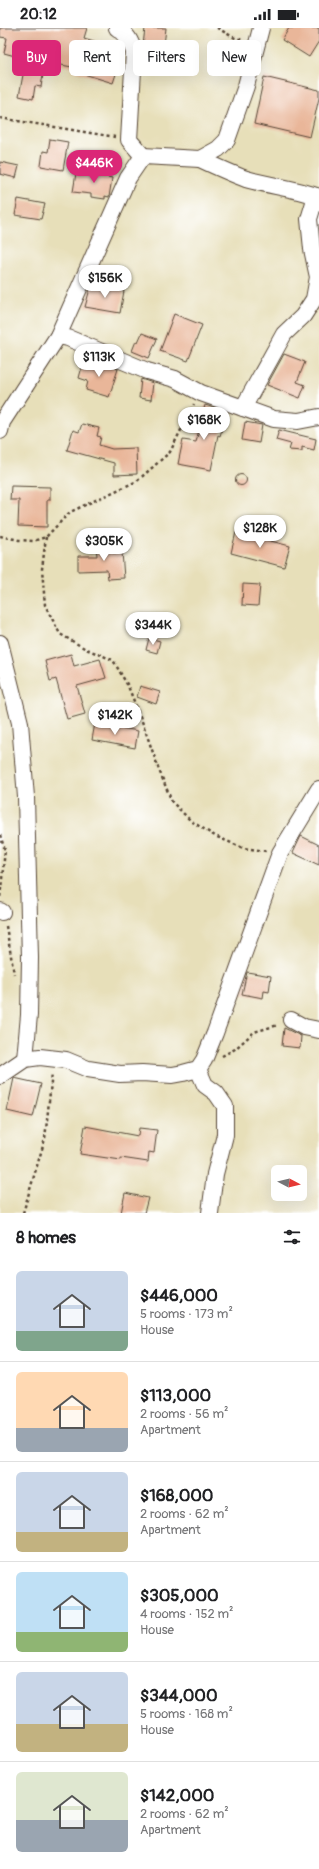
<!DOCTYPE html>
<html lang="en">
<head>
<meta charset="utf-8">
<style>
  body { margin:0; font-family:Pangolin,sans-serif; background:#f6f6f6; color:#202124; height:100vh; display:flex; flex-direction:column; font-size:15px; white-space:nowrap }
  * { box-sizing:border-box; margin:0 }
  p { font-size:13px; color:#757577 }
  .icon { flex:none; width:22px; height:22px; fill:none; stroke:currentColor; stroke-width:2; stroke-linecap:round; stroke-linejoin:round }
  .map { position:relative; height:1185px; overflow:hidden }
  .side { display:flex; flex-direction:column; background:#fff; flex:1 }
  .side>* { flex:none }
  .hud { position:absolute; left:12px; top:12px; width:295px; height:36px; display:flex; gap:8px }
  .needle { width:26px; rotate:97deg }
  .buttons { position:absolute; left:271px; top:1137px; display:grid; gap:8px }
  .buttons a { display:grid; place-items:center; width:36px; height:36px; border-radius:6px; background:#fff; box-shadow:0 4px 16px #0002; font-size:20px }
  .price { position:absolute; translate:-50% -34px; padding:0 9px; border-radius:14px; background:#fff; color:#222; font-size:13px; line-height:26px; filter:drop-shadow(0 1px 2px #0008) }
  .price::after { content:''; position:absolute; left:50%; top:24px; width:12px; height:9px; margin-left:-6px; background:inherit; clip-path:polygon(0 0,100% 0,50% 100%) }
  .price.on { background:#db2777; color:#fff }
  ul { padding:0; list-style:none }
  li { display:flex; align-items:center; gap:12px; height:100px; padding:0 16px }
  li+li { border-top:1px solid #e0e0e0 }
  li span { display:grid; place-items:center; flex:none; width:112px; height:80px; border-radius:6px; color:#555 }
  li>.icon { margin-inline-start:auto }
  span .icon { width:48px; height:48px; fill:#fffc; stroke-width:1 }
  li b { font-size:17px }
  h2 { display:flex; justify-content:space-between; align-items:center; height:48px; padding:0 16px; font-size:17px }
  .pill { padding:0 14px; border-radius:6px; background:#fff; box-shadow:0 4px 16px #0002; font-size:14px; line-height:36px }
  .pill.on { background:#db2777; color:#fff }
  .status { display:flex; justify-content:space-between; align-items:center; height:28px; padding:0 20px; background:#fff; direction:ltr }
  .status svg { height:11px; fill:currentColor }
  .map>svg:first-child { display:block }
  .building { fill:#e9b699 }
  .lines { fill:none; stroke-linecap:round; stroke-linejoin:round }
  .minor-casing { stroke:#554535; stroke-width:18 }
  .path { stroke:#554535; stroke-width:2.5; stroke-dasharray:3 3; stroke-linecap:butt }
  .minor { stroke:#fff; stroke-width:16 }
</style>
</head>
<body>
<div class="status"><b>20:12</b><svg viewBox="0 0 49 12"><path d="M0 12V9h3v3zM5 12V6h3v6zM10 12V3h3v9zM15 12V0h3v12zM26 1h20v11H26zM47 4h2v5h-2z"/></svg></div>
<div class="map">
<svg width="319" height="1185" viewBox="0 0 319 1185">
  <rect width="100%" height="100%" fill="#fff"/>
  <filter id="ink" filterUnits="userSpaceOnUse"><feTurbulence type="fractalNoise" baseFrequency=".025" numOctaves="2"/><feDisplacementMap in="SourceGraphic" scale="8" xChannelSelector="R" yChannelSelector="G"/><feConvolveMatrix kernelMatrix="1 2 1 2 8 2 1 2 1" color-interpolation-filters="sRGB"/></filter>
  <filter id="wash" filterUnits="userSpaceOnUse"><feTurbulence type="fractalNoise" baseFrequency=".012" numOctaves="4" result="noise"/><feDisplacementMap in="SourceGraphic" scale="16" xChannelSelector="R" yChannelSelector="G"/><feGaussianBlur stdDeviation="0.9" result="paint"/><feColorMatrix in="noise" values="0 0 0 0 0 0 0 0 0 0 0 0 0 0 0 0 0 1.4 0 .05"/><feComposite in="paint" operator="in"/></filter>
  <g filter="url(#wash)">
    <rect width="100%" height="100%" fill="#e7dfb9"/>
    <g id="blocks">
      <!-- building -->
      <g class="building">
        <polygon points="0,0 87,0 84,10 110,18 105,33 119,37 113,55 71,42 72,39 45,34 41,59 35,58 33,71 19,68 26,31 4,25 7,10 0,9"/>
        <polygon points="145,0 166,0 164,17 159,16 159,20 143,18"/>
        <polygon points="289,0 319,0 319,13 309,29 282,12"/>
        <polygon points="264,49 319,62 319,70 310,109 254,96"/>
        <polygon points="50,111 68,114 63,142 41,138 43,123 48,124"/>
        <polygon points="0,134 19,138 16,150 0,146"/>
        <polygon points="95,141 109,143 108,149 112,150 109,169 105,168 105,171 91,169 91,166 73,164 76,145 95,147"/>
        <polygon points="18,171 45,176 41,191 15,187"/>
        <polygon points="91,257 124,263 120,285 85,279"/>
        <polygon points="174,286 202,297 188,333 160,323"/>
        <polygon points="142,305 157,311 149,330 132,323 136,313 138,314"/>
        <polygon points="284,326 305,334 297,354 305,357 300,370 267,357"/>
        <polygon points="95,332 118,341 109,369 86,362 88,353 79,350 83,335 93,338"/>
        <polygon points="141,351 153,355 151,372 139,370"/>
        <polygon points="205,377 227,384 220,408 218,407 211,442 178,436 183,412 196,414"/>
        <polygon points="245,394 262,397 259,415 242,412"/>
        <polygon points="82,396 99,400 97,408 101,409 99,417 112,421 136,420 137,446 114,447 114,435 67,422 73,402 79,404"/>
        <polygon points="279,402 316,411 314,422 302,419 302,423 289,422 291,416 276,412"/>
        <circle cx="241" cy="452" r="5.5"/>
        <polygon points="11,458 50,459 50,472 47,472 47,499 18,498 19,472 10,472"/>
        <polygon points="236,504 290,518 284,539 231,525"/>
        <polygon points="112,517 113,525 122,524 124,550 108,551 107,542 78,543 78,528 97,528 96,518"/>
        <polygon points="243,556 260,557 258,578 242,577"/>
        <polygon points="149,610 160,613 157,625 146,622"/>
        <polygon points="71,626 74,638 100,631 106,650 77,658 85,686 67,691 56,651 50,653 45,633"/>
        <polygon points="140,658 160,664 156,676 137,669"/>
        <polygon points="95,695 138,703 135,720 92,712"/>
        <polygon points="301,808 319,817 319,837 293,825"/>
        <polygon points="247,944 271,948 269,964 264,963 263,970 242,966"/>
        <polygon points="284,1000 301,1008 300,1020 282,1018"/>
        <polygon points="14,1050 41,1056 33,1089 7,1083"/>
        <polygon points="85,1098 138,1108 139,1100 157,1102 154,1125 149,1124 148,1134 121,1130 121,1132 80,1126"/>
        <polygon points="125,1165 148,1170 144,1185 121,1185"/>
      </g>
    </g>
  </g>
  <g filter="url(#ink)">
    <use href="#blocks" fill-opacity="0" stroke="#554535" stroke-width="1"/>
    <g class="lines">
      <defs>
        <g id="minor">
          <path d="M117,0C127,5 131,14 134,24L129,112L143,128"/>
          <path d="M200,131C215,138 230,145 246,151C270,158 295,160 319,169"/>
          <polyline points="58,308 68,310 147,343 175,351 201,365 274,391 298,393 319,389"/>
          <polyline points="243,380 284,306 303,288 314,271 318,249 312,221 309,191 316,168"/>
          <polyline points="0,403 2,394 58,308 128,150 143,128 200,131 218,121 227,112 246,58 261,0"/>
          <polyline points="0,615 20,695 26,769 30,930 29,987 25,1031"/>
          <polyline points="0,883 2,884"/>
          <polyline points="291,992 304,999 319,1002"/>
          <polyline points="198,1041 205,1057 216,1065 225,1078 225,1107 215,1146 210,1185"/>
          <polyline points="0,1048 25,1031 40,1029 66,1032 88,1041 120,1046 142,1045 172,1047 183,1045 198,1041 204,1032 215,1005 280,825 319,761"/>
        </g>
      </defs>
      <!-- minor casing -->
      <use href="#minor" class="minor-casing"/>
      <!-- path -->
      <g class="path">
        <polyline points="217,0 235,10 243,12"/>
        <polyline points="0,90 115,109"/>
        <polyline points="0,508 19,512 33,513 46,509 70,484 137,453 170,424 194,376"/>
        <polyline points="46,509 42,541 45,577 60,606 86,621 113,632 128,658 143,696 159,742 172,774 191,793 215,808 243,820 266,823"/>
        <polyline points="0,807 5,822 0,870"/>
        <polyline points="6,898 14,946"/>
        <polyline points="222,1028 235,1021 254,1004 278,997"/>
        <polyline points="23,1185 45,1111 52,1045"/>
      </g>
      <!-- minor -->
      <use href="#minor" class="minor"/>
    </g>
  </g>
</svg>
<div class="buttons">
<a><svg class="needle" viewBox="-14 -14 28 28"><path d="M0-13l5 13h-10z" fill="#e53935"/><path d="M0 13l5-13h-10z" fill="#757577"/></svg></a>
</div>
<b class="price on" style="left:94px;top:156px">$446K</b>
<b class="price" style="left:105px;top:271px">$156K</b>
<b class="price" style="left:99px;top:350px">$113K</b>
<b class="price" style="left:204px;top:413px">$168K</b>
<b class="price" style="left:260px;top:521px">$128K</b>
<b class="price" style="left:104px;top:534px">$305K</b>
<b class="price" style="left:153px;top:618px">$344K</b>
<b class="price" style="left:115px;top:708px">$142K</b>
<div class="hud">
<a class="pill on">Buy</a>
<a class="pill">Rent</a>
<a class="pill">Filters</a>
<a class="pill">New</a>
</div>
</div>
<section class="side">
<h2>8 homes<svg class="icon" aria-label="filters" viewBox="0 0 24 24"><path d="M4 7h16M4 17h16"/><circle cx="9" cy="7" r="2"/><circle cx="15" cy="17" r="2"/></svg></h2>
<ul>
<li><span style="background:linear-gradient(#c9d6e8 75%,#7fa58c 0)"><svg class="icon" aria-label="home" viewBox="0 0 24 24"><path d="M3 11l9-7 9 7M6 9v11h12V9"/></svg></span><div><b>$446,000</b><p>5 rooms · 173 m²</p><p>House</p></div></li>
<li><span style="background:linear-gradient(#ffd9b3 70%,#9aa5b1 0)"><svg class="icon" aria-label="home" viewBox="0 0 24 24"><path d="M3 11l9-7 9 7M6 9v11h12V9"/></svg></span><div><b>$113,000</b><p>2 rooms · 56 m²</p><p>Apartment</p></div></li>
<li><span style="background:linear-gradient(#c9d6e8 75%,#c2b280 0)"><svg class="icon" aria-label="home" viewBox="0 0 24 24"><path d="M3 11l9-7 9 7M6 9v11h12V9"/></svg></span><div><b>$168,000</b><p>2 rooms · 62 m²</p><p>Apartment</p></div></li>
<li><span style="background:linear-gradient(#bfe0f5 75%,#8fb573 0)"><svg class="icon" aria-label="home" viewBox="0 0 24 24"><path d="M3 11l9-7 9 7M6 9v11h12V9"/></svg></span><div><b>$305,000</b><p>4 rooms · 152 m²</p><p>House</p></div></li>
<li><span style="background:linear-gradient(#c9d6e8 65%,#c2b280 0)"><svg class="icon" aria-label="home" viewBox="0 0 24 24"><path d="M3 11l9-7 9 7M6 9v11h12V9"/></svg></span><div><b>$344,000</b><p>5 rooms · 168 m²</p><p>House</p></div></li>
<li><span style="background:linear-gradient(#dfe7d0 60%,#9aa5b1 0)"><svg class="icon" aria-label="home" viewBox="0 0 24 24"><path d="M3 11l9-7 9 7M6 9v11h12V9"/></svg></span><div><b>$142,000</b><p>2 rooms · 62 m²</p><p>Apartment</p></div></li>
</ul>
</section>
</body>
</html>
